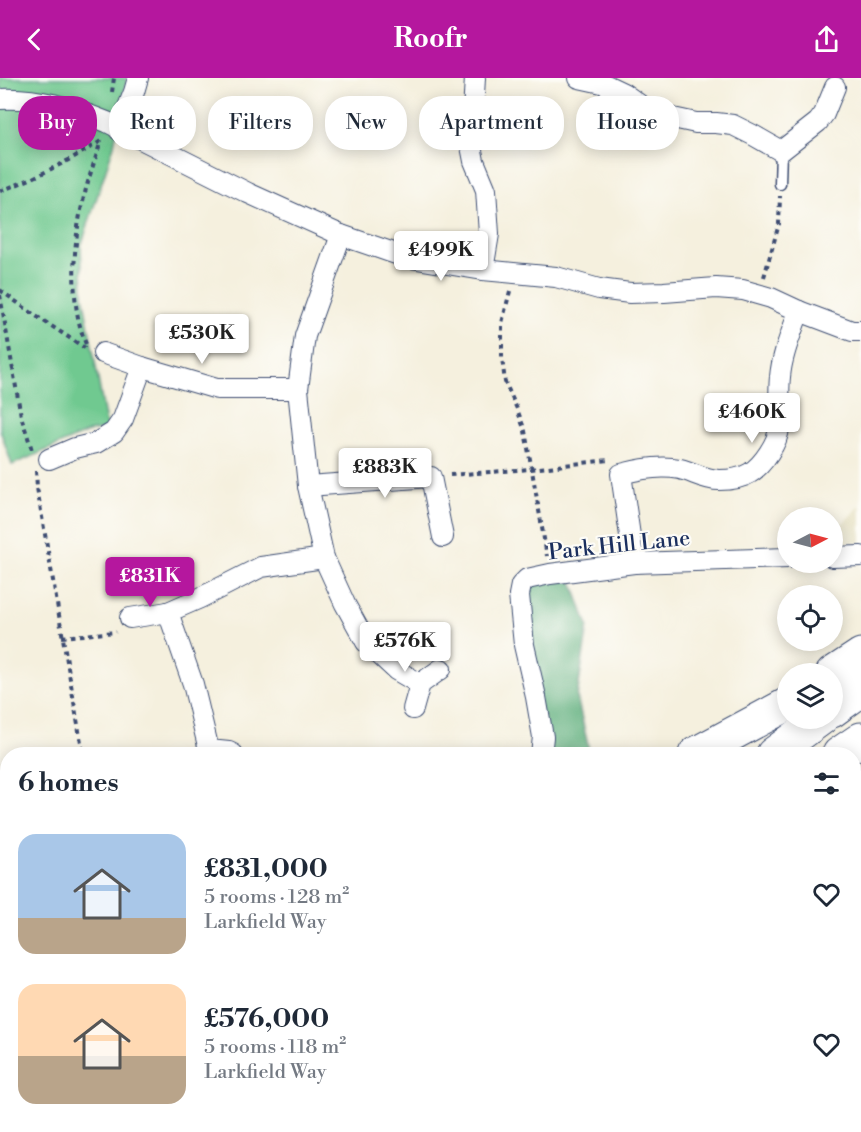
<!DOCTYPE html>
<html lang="en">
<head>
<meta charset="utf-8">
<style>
  body { margin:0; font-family:"Libre Bodoni",serif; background:#f2f2f3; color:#1f2937; height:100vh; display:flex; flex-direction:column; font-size:22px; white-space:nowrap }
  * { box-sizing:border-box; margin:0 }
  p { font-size:20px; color:#747a83 }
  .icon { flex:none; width:33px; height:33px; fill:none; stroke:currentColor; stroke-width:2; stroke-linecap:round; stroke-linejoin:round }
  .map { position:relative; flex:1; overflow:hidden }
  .side { position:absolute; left:0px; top:669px; width:861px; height:386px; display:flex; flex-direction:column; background:#fff; border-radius:24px 24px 0 0; box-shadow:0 3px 15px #0003 }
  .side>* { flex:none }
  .banner { position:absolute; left:18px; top:18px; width:825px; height:54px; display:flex; gap:12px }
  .needle { width:39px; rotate:84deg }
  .tools { position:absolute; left:777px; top:429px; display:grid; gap:12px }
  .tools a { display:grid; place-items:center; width:66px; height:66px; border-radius:50%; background:#fff; box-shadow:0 3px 15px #0003; font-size:30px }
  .price { position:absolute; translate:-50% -51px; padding:0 14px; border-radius:6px; background:#fff; color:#222; font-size:20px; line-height:39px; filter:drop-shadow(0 2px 3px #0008) }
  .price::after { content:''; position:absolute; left:50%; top:36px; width:18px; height:14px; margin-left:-9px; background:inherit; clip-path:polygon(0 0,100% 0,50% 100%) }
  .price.selected { background:#b5179e; color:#fff }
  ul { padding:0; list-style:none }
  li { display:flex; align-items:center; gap:18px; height:150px; padding:0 18px }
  li span { display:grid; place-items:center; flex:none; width:168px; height:120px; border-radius:18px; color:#555 }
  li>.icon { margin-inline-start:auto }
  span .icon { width:72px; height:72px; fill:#fffc; stroke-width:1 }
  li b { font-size:26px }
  h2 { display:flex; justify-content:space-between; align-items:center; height:72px; padding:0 18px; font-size:26px }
  .chip { padding:0 21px; border-radius:24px; background:#fff; box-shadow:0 3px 15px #0003; font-size:21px; line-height:54px }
  .chip.selected { background:#b5179e; color:#fff }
  header { display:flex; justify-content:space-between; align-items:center; height:78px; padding:0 18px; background:#b5179e; color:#fff; font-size:27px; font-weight:700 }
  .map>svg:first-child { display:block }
  .built { fill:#e2dcba }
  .green { fill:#6fc990; stroke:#457c77; stroke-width:1.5 }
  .forest { fill:#5bad7a; stroke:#3b6e6c; stroke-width:1.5 }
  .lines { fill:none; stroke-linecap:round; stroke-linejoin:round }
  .lane-casing { stroke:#3c4c71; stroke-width:13 }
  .street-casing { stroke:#3c4c71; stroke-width:22 }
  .secondary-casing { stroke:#3c4c71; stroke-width:31 }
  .highway-casing { stroke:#3c4c71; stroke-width:35 }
  .path { stroke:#3c4c71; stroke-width:4; stroke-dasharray:4.5 4.5; stroke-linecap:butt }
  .lane { stroke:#fff; stroke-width:10 }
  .street { stroke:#fff; stroke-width:20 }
  .secondary { stroke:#fff; stroke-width:28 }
  .highway { stroke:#fff; stroke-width:33 }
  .labels { text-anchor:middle; stroke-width:4.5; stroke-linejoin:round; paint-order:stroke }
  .street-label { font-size:22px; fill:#1b2f5e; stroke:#fdfcf7 }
</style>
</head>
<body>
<header><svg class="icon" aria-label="back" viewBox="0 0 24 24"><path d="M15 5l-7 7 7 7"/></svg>Roofr<svg class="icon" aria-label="share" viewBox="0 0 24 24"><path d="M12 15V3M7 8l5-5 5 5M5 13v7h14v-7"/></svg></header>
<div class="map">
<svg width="861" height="1054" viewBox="0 0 861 1054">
  <rect width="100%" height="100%" fill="#fdfcf7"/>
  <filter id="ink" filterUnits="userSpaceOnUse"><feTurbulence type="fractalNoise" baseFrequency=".0167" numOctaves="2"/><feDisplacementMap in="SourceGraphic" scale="12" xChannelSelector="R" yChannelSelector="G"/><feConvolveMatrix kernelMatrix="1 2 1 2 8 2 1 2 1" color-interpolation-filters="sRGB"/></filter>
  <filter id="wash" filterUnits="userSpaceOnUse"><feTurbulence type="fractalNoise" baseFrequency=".008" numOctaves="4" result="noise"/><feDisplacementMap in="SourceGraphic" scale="24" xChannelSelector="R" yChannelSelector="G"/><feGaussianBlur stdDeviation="1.35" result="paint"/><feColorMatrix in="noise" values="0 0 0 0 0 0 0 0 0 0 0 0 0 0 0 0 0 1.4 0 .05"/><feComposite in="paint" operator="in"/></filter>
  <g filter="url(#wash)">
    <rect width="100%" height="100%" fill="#f5f0de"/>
    <!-- built -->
    <polygon class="built" points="861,427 861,465 833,465 833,455"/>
    <!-- green -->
    <g class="green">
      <polygon points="0,0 127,0 114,67 81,168 83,217 107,351 88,354 12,387 0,352"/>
      <polygon points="362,1047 574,1047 570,1054 350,1054"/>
    </g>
    <!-- forest -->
    <g class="forest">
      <polygon points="527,501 572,503 588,548 577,619 590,676 535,676"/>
      <polygon points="150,1047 246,1047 242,1054 128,1054"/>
    </g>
  </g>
  <g filter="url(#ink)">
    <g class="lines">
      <defs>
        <polyline id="lane" points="780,106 781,73"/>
        <g id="street">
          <polyline points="475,0 471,68 474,83 486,112 489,156 483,192"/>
          <polyline points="579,0 602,5 623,15 644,30 659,37 696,45 716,45 733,47 753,57 781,73 818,44 824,36 835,9"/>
          <path d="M0,21C38,19 72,30 107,44L248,115L341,157L405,179L483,192L556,199L599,211L630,215L664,214L716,210L743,212L771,220L799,233L852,253H861"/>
          <polyline points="119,52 134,14 138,0"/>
          <polyline points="341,157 305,258 298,311 308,408 324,480 345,526 366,564 396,592 420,606"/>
          <polyline points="103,275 142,289 217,311 298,311"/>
          <polyline points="49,381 75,370 96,365 114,354 123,341 142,289"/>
          <polyline points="308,408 431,399 443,459"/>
          <polyline points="832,479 861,478"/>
          <path d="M634,485L621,396C639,391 660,387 680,391C693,394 705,402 719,402C729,402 742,400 750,395C763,387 778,364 779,350C781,333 778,316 780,299C782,276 792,254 799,233"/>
          <polyline points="130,540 168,534"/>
          <polyline points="413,631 420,606 441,591"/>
          <polyline points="233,676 229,674 209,672 193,606 168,534 200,520 261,489 324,480"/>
          <polyline points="541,676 543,659 536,619 524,567 519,517 521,507 527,501 550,496 634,485 788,480"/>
          <polyline points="854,824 861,821"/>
          <polyline points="0,893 8,895"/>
          <polyline points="687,1047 696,1054"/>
          <polyline points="659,1054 664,1047"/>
        </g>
        <g id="secondary">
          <polyline points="854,775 861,771"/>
          <polyline points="584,1054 587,1047"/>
        </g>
        <g id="highway">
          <polyline points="832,596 861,577"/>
          <polyline points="832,633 861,612"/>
          <polyline points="695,676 788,626"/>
          <polyline points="773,676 822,640"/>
          <polyline points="839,676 861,661"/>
          <polyline points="854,714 861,708"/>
          <polyline points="0,914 8,910"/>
          <polyline points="0,1035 8,1033"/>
          <polyline points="277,1047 278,1054"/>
          <polyline points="56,1054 79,1047"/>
          <polyline points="333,1054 345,1047"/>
        </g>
      </defs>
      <!-- lane casing -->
      <use href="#lane" class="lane-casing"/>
      <!-- street casing -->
      <use href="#street" class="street-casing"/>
      <!-- secondary casing -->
      <use href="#secondary" class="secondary-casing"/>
      <!-- highway casing -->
      <use href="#highway" class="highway-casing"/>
      <!-- path -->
      <g class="path">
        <polyline points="112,14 114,0"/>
        <path d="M0,113C36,100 69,83 101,63"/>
        <polyline points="764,199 779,146 780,118"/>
        <polyline points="0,212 36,238 85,270"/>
        <polyline points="510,213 502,245 502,280 505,304 517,331 525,353 547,478"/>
        <polyline points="0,217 21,338 32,372"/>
        <path d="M86,266C68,224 73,160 85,115C89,98 96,80 101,62"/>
        <polyline points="36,393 37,410 83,676"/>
        <polyline points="450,397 531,391 608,382 609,383"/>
        <polyline points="62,559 116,554"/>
        <polyline points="3,874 2,869 8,867"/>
      </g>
      <!-- lane -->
      <use href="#lane" class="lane"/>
      <!-- street -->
      <use href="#street" class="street"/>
      <!-- secondary -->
      <use href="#secondary" class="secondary"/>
      <!-- highway -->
      <use href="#highway" class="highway"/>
    </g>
  </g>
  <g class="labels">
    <!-- street labels -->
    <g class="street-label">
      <text transform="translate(619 466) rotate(-6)" y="8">Park Hill Lane</text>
    </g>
  </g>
</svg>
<div class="tools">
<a><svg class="needle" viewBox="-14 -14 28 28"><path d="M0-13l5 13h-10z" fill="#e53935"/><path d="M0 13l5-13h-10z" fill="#747a83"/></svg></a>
<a><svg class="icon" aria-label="locate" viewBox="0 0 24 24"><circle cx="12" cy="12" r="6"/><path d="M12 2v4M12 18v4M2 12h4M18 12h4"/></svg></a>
<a><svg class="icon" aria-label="layers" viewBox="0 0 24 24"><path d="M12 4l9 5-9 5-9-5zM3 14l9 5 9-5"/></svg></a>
</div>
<b class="price" style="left:441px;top:204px">£499K</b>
<b class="price" style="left:202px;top:287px">£530K</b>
<b class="price" style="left:752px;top:366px">£460K</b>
<b class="price" style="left:385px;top:421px">£883K</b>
<b class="price selected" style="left:150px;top:530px">£831K</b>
<b class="price" style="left:405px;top:595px">£576K</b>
<div class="banner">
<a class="chip selected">Buy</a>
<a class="chip">Rent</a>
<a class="chip">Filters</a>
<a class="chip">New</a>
<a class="chip">Apartment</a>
<a class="chip">House</a>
</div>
<section class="side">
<h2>6 homes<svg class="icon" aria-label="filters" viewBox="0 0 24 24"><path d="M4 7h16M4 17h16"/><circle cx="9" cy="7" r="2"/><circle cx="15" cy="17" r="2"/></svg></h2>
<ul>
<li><span style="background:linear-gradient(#a9c7e8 70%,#b9a48a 0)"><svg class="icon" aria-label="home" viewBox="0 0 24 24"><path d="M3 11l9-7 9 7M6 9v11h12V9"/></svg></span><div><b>£831,000</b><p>5 rooms · 128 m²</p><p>Larkfield Way</p></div><svg class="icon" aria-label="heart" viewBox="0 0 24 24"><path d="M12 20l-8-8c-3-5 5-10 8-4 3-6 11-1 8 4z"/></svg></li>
<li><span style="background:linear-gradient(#ffd9b3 60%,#b9a48a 0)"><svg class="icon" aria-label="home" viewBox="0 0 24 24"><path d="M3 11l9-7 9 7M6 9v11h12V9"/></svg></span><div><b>£576,000</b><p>5 rooms · 118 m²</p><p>Larkfield Way</p></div><svg class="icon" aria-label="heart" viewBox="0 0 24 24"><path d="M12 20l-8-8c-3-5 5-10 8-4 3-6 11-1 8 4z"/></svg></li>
</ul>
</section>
</div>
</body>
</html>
